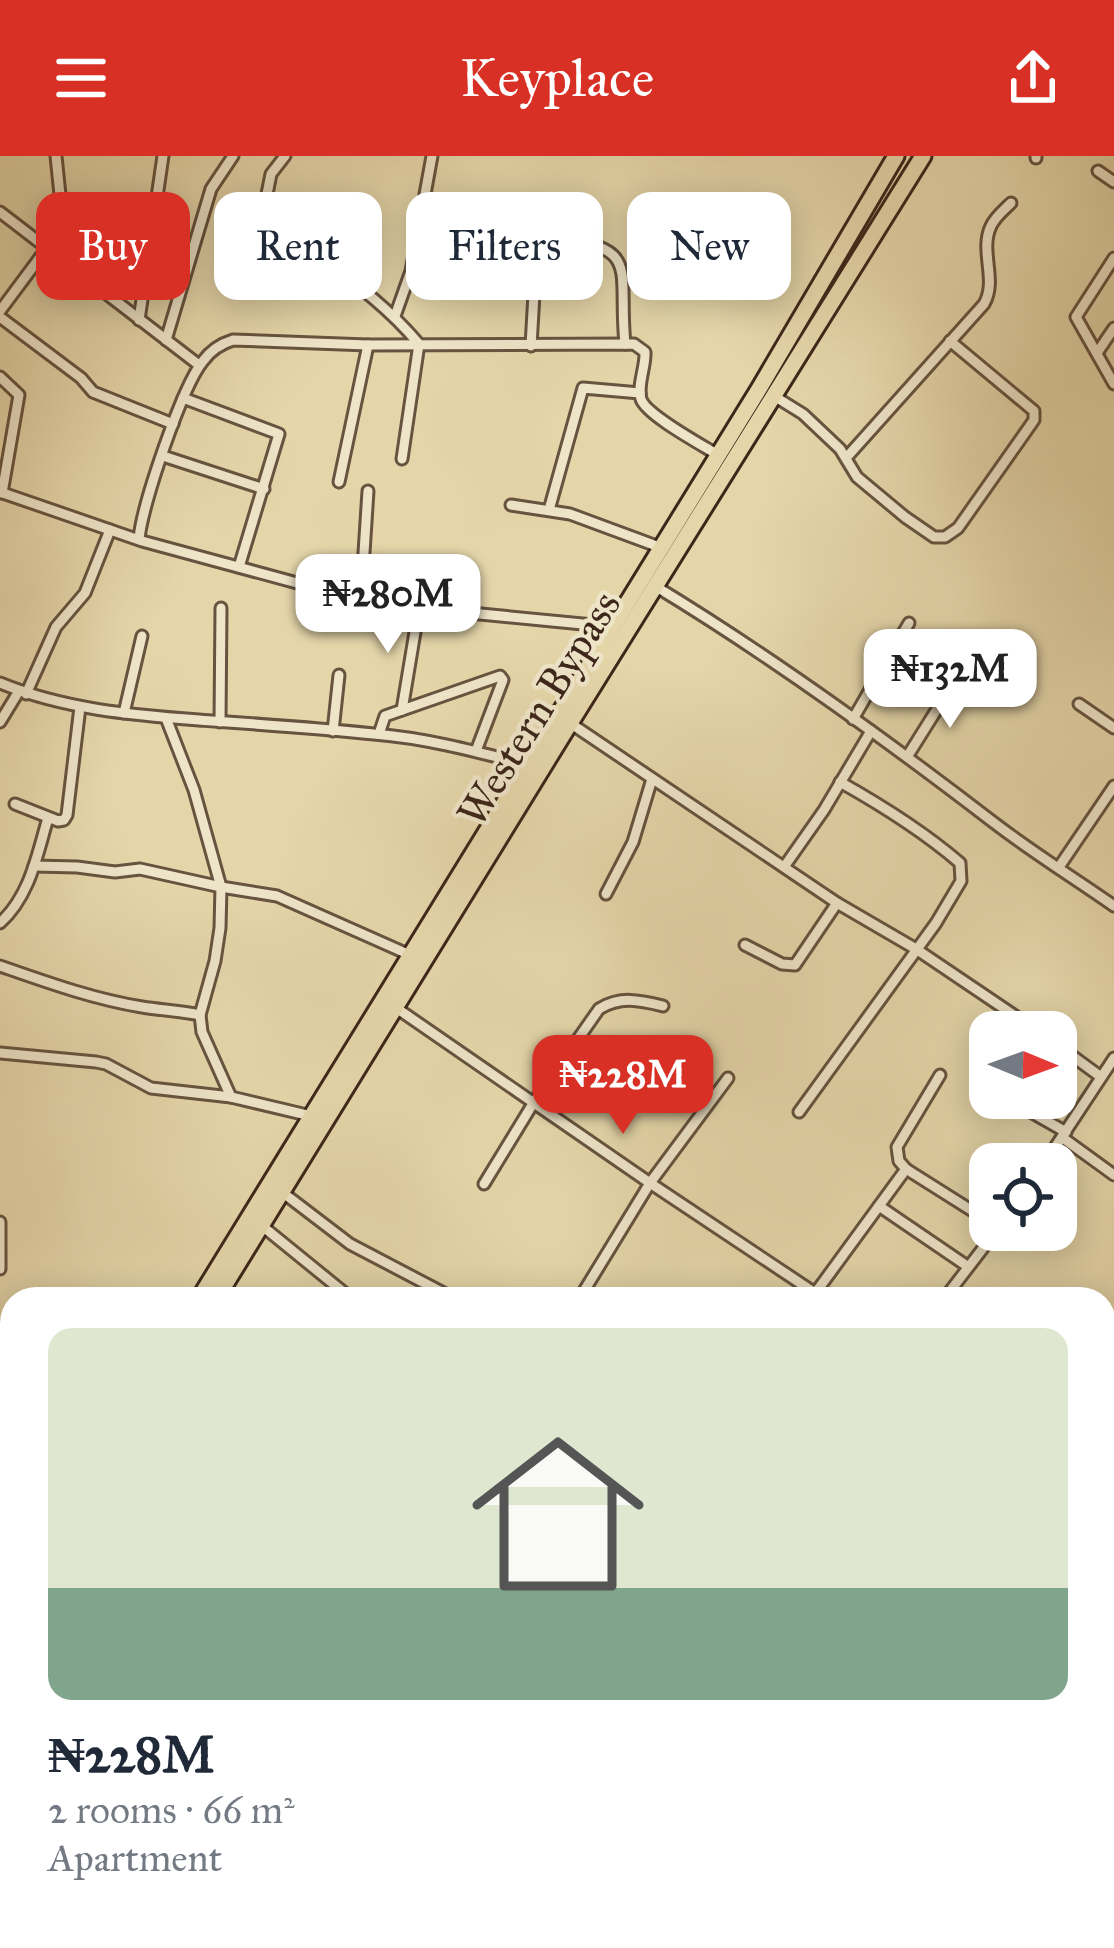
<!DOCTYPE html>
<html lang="en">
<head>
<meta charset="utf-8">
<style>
  body { margin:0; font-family:"IM FELL Great Primer",serif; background:#f2f2f3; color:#1f2937; height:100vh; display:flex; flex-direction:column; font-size:45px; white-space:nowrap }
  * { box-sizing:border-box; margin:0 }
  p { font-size:39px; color:#747a83 }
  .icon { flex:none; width:66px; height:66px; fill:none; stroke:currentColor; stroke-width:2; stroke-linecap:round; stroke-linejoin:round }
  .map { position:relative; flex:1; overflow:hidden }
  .drawer { position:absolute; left:0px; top:1131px; width:1116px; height:663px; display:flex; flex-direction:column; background:#fff; border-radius:36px 36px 0 0; box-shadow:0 6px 30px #0003 }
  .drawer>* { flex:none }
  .banner { position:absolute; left:36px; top:36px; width:1044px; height:108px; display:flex; gap:24px }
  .needle { width:78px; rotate:91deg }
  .fabs { position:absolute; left:969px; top:855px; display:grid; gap:24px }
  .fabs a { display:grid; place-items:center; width:108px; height:108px; border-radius:24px; background:#fff; box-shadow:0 6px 30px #0003; font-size:60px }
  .price { position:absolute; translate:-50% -102px; padding:0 27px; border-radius:24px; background:#fff; color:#222; font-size:39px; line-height:78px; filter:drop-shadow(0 3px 6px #0008) }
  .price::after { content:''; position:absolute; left:50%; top:72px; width:36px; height:27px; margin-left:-18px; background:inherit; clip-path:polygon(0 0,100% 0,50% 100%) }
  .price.active { background:#d93025; color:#fff }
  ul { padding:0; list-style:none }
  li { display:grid; align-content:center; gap:24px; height:636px; padding:0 48px }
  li+li { border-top:3px solid #e0e1e3 }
  li span { display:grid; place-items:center; height:372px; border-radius:24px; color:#555 }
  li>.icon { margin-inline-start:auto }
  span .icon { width:216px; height:216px; fill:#fffc; stroke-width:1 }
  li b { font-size:51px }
  .chip { padding:0 42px; border-radius:24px; background:#fff; box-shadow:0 6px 30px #0003; font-size:42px; line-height:108px }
  .chip.active { background:#d93025; color:#fff }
  header { display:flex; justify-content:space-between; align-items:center; height:156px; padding:0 48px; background:#d93025; color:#fff; font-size:54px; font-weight:600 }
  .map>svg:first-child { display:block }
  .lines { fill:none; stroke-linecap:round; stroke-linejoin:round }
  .stream { stroke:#727f71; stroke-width:3 }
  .street-casing { stroke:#67533f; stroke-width:15 }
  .secondary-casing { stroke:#3d271b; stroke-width:20 }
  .primary-casing { stroke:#3d271b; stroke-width:21 }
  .street { stroke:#eee4c8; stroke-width:9 }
  .secondary { stroke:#eee4c8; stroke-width:14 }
  .primary { stroke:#e5d6aa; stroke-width:15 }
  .labels { text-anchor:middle; stroke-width:9; stroke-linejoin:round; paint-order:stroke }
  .street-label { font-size:42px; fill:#3d271b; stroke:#eee4c8 }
</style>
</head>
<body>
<header><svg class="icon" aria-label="menu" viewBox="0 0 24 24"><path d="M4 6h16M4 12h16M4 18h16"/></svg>Keyplace<svg class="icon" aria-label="share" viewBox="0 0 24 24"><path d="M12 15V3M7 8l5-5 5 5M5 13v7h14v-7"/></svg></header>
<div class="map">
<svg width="1114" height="1792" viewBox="0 0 1114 1792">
  <rect width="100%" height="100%" fill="#e5d6aa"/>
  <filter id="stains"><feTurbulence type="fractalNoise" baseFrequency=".00167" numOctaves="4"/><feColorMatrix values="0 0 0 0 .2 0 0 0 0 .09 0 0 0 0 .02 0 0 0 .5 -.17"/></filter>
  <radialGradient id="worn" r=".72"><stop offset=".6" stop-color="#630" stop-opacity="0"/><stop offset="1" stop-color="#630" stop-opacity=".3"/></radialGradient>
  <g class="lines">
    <!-- stream -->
    <polyline class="stream" points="890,1782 902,1792"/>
    <defs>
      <g id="street">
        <polyline points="56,0 67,107"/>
        <path d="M285,0L271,18L258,83C280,104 294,99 320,109C353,120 397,162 419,188L402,303"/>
        <polyline points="1036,0 1036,2"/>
        <polyline points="1098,15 1114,26"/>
        <polyline points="0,56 199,209"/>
        <polyline points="1114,102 1076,161 1114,228"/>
        <polyline points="0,155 47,92"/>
        <polyline points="395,160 411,115 432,0"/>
        <polyline points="0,161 81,222 93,236 173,268"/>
        <polyline points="139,164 163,0"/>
        <polyline points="166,184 211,33 233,0"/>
        <path d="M531,190L537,86L543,81C645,90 617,109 625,188"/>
        <polyline points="1097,197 1114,172"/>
        <polyline points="0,221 19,239 2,337"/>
        <polyline points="774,240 803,258 840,293 857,321 905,361 934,381 945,381 958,372 1034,264 1034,255 950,185"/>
        <polyline points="183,242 279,278 239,411"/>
        <polyline points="163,300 264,333"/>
        <path d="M846,302L984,148C998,124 979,95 991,70C995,61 1005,53 1011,47"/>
        <polyline points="339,326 368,189"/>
        <polyline points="0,336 142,385 345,440 419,452 593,469 614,466"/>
        <polyline points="511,349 570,358 662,392"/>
        <polyline points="549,354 583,232 640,237"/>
        <path d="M139,383C142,349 182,231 203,205C211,194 220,188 233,184L368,189L634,188L645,196C646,210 637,229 641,243C646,259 702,289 718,299"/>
        <path d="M655,430C772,501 885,583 993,666C1032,696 1074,722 1114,750"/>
        <polyline points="361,443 368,335"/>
        <path d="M0,527C63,553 131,559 199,564C257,568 316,572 374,578C426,582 478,596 528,609"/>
        <polyline points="26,538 56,471 85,437 110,374"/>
        <polyline points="1079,548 1114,572"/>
        <polyline points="402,554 419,452"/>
        <polyline points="124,557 142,480"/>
        <polyline points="166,562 194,634 221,731 220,772 215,805 200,859 202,876 231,941 311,960"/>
        <polyline points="853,563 909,467"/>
        <polyline points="0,566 19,535"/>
        <polyline points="220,566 221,452"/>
        <polyline points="570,567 837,747 916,793 1039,876"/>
        <polyline points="333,575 339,519"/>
        <polyline points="379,578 385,560 500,520 503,524 476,595"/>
        <polyline points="907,601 954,526"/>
        <polyline points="15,648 58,665 64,664 67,659 80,551"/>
        <polyline points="34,710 77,711 115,716 140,713 221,731 277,740 410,799"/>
        <polyline points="784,711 824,654 871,575"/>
        <polyline points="1059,711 1114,630"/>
        <polyline points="606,738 633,686 652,623"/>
        <path d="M0,767C30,740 37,699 48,662"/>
        <polyline points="745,789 782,808 795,809 837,747"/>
        <path d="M0,810C46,826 93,843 142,851C161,854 180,855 200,859"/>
        <polyline points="392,849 650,1027 824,1143"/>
        <polyline points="1056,888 1101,921"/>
        <polyline points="0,897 96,906 106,908 151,932 231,941"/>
        <polyline points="990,912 985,920 990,933"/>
        <polyline points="1006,942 1066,976"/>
        <path d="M799,956L936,767L961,725L960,707C924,676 881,649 840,626"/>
        <polyline points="1063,982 1114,1019"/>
        <polyline points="1044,1008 1114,902"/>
        <polyline points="906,1013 990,1066"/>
        <path d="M484,1028L534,946L599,853C620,840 639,844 663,850"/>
        <polyline points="282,1036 350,1088 455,1143"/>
        <polyline points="879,1050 967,1110"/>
        <polyline points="0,1066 0,1113"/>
        <polyline points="261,1069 352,1143"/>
        <polyline points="583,1143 584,1135 650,1027 728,922"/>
        <polyline points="811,1143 906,1013 899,1005 897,991 940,919"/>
        <polyline points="944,1143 997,1074"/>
        <polyline points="1104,1284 1114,1275"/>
        <polyline points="0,1342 12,1347"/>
        <polyline points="1104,1415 1114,1428"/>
        <polyline points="1104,1466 1114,1458"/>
        <polyline points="1104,1521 1114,1533"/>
        <polyline points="1104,1594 1114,1607"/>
        <polyline points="0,1617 12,1617"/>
        <polyline points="1104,1652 1114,1644"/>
        <polyline points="0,1748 12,1748"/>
        <polyline points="629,1782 631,1792"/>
        <polyline points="702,1782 704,1792"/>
        <polyline points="801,1782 805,1792"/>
        <polyline points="549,1792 549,1782"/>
        <polyline points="922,1792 936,1782"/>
        <polyline points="1102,1792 1114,1784"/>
      </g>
      <polyline id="secondary" points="0,1220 12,1225"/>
      <g id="primary">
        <polyline points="199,1143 759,233 896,0"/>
        <polyline points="216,1143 570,567 923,0"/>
        <polyline points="0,1465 12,1445"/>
        <polyline points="0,1495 12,1475"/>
      </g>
    </defs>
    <!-- street casing -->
    <use href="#street" class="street-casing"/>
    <!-- secondary casing -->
    <use href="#secondary" class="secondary-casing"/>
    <!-- primary casing -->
    <use href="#primary" class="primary-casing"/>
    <!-- street -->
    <use href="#street" class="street"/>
    <!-- secondary -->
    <use href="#secondary" class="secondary"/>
    <!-- primary -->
    <use href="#primary" class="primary"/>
  </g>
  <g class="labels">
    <!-- street labels -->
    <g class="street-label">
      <text transform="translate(538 552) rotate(-58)" y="15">Western Bypass</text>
    </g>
  </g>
  <rect width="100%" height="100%" filter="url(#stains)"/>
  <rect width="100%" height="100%" fill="url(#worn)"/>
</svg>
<div class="fabs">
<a><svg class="needle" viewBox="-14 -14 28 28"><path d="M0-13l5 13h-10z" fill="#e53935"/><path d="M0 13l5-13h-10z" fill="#747a83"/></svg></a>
<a><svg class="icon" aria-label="locate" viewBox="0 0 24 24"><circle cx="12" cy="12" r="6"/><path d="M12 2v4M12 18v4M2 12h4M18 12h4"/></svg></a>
</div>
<b class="price" style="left:388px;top:500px">₦280M</b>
<b class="price" style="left:950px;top:575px">₦132M</b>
<b class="price active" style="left:623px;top:981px">₦228M</b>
<div class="banner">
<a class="chip active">Buy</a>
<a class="chip">Rent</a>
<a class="chip">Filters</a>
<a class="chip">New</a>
</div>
<section class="drawer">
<ul>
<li><span style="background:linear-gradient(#dfe7d0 70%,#7fa58c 0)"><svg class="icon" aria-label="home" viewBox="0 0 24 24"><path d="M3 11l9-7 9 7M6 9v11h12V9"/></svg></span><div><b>₦228M</b><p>2 rooms · 66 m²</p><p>Apartment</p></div></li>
</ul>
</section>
</div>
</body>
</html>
